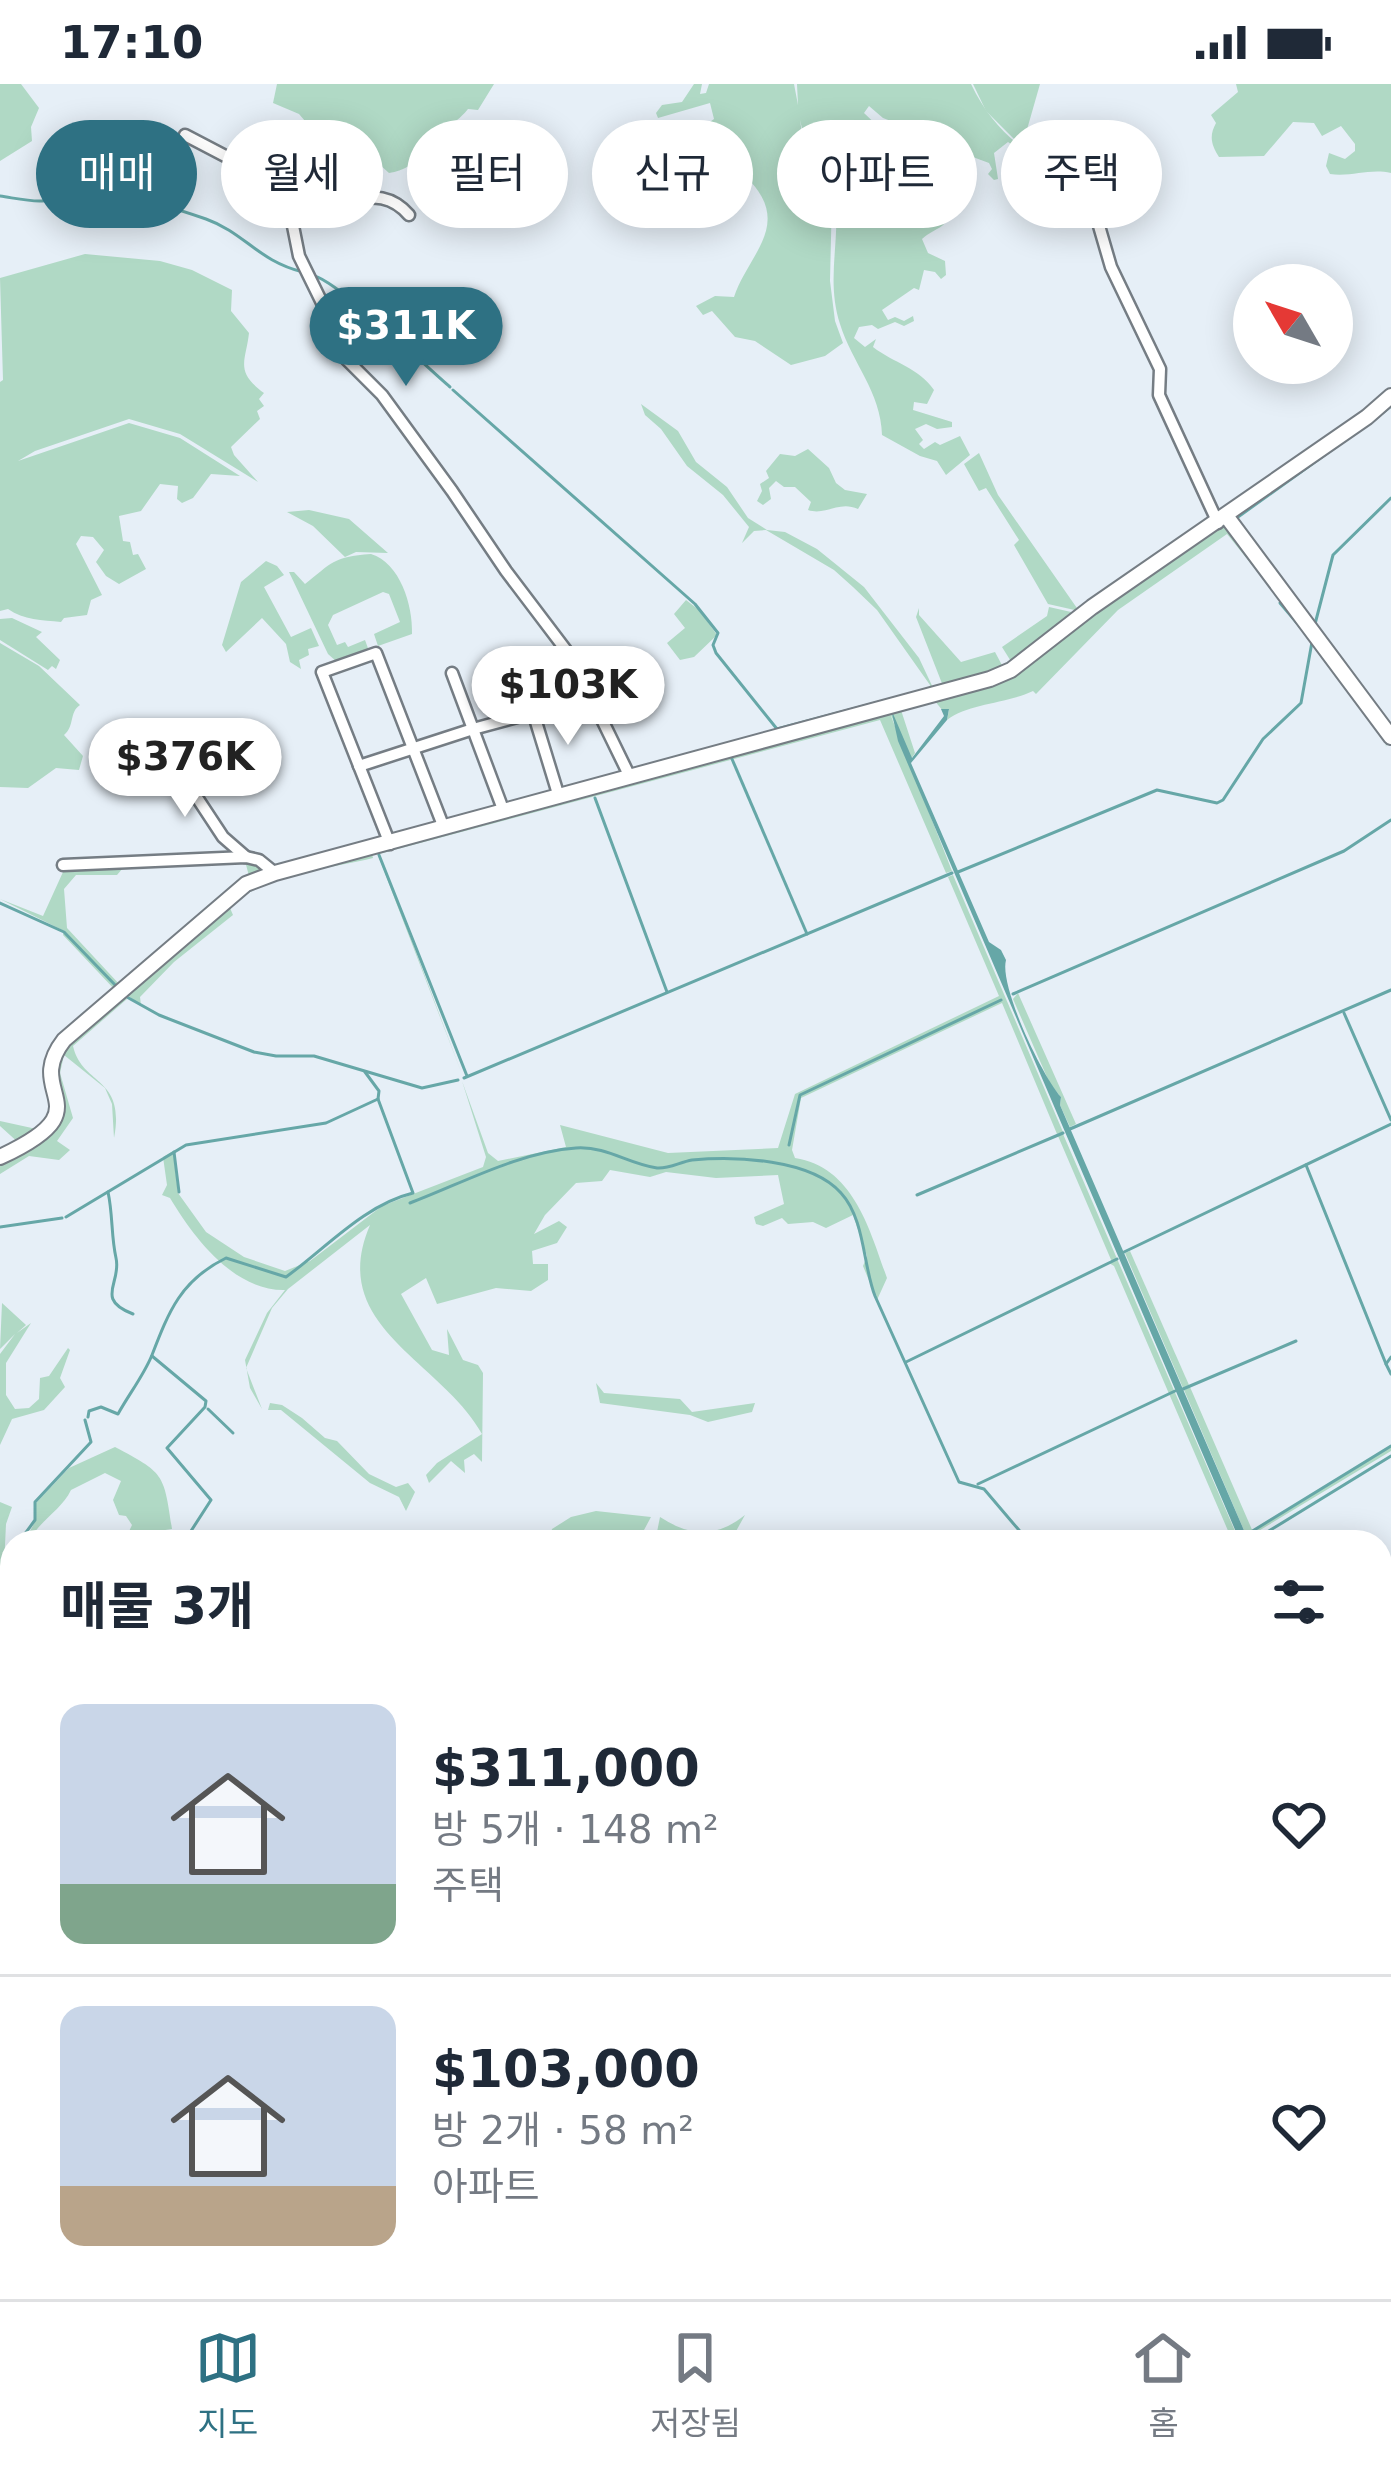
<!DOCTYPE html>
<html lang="ko">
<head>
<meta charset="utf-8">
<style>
  body { margin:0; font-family:"DejaVu Sans","Noto Sans KR",sans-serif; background:#f6f6f7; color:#1f2937; height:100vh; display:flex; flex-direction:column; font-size:45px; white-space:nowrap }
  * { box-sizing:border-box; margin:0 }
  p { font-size:39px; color:#747a83 }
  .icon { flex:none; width:66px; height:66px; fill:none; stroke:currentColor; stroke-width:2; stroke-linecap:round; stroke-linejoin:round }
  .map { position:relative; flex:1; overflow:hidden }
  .sheet { position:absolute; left:0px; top:1446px; width:1392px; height:771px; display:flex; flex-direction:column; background:#fff; border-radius:36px 36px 0 0; box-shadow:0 6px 30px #0003 }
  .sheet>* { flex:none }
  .hud { position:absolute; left:36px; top:36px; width:1320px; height:108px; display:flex; gap:24px }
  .needle { width:78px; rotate:309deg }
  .tools { position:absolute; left:1233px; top:180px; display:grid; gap:24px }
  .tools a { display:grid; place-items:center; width:120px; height:120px; border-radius:50%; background:#fff; box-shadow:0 6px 30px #0003; font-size:60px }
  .price { position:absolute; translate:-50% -102px; padding:0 27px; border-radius:42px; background:#fff; color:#222; font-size:39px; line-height:78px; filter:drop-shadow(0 3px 6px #0008) }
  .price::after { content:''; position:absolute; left:50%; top:72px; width:36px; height:27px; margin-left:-18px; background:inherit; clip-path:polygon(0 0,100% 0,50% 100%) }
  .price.current { background:#2e7183; color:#fff }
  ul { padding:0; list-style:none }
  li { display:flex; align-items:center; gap:36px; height:300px; padding:0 60px }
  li+li { border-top:3px solid #e0e1e3 }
  li span { display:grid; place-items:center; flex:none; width:336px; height:240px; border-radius:24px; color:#555 }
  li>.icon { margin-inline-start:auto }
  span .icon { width:144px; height:144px; fill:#fffc; stroke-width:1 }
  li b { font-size:51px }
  h2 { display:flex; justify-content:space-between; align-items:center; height:144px; padding:0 60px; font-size:51px }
  .tag { padding:0 42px; border-radius:54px; background:#fff; box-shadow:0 6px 30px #0003; font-size:42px; line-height:108px }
  .tag.current { background:#2e7183; color:#fff }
  .status { display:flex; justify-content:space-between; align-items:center; height:84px; padding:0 60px; background:#fff; direction:ltr }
  .status svg { height:33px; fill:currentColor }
  .menu { display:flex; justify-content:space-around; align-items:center; height:168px; border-top:3px solid #e0e1e3; background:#fff; font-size:33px; color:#747a83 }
  .menu a { display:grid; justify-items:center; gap:6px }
  .menu .current { color:#2e7183 }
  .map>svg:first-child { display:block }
  .green { fill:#b0d9c5 }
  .water { fill:#66a7a7 }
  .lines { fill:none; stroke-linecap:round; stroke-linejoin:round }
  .stream { stroke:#66a7a7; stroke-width:3 }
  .street-casing { stroke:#757d84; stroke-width:15 }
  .secondary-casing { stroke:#757d84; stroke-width:18 }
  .street { stroke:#fff; stroke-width:10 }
  .secondary { stroke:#fff; stroke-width:14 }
</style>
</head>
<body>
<div class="status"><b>17:10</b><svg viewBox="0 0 49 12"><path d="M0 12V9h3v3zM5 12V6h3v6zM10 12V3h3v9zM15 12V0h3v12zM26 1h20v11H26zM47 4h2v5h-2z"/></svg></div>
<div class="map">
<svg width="1391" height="2215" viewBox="0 0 1391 2215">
  <rect width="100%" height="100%" fill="#e6eff7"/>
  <!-- green -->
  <g class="green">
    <polygon points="0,0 21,0 39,24 31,43 32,57 0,77"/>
    <path d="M277,0H494L478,26L468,25C460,35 454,38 444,45C422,61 420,85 389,89L379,80L353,74V64L334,56L323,58L299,30L273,19Z"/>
    <path d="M694,0H702L700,10L706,9L709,0H794L798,21L797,0H971C992,43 1017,63 1059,87L1045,83L1008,58L994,69L998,95L994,96L988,90L992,85L989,79L938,60V55L883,34L869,22L864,29L884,48L896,69L925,82L932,80L954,98L949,106L953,117L946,119C951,146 940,140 922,155L928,169L945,177L946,191L941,195L935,188L924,186L919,206L914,204L882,226L888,236L895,233L904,237L913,232L914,237L904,242L895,238L878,245L872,241L859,243L854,254L865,263L876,255L873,263C894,279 919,284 934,306L927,320L914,318L913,326L952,338V343L937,345L926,340L915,345L923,356L919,360L924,365L935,358L940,361L960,352L970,371L946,391L937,377L920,372L882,351C881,308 852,279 840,240C825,193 842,154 834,111C832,102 825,95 820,88C810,71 804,54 800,36L804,62L832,112L830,197L835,237L843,259L825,272L791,281L755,257L735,253L712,227L703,231L696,222L715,212L734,213C748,171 791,142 751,98L745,101L739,79L720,69L714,76L693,61L675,65L638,85L637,78L652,70L651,56L696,38L704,42L714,35L710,19L658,34L656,29L662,21L682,18Z"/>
    <polygon points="973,0 1040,0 1022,63 986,27"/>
    <path d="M1236,0H1391V89C1370,84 1352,93 1330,90L1326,82L1329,69L1345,75L1355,67V60L1341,42L1322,52L1314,39L1293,38L1264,72L1219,73C1211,60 1209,52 1216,39L1211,31L1238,8Z"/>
    <path d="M85,170L160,177L192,186L232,206L231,227L249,249C246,277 234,287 264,309L259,315L264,322L257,327L260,335L231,363L234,371L258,398L180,350L129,335L35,367L18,377L129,339L180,354L240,392L211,390L193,414L182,419L177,415L178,402L160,400L141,427L119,432L123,457L130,458L133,471L138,470L146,485L119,500L106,492L96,478L104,466L93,453L81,452L76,460L102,511L91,516L87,531L64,534L61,538C42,536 24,536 8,525L0,527V298L3,296L0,194Z"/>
    <polygon points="641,320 678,347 696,378 727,403 748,434 767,446 785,448 817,465 864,503 919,574 935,608 629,688 631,685 929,607 930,601 877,526 853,503 834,486 766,446 754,447 742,459 749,443 723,411 687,382 661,345 645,331"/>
    <path d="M808,365L829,384L836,399L845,406L867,410L858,425C839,416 826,432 808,426L811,418L795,403H784L776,397L769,404L771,415L763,421L757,417L762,407L760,400L769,394L766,387L780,370L795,372Z"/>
    <polygon points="979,369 998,411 1079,527 1204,441 1211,432 1181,371 1215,437 1079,527 1048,520 1014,461 1019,456 986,404 979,407 964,380"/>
    <polygon points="309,426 349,435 388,469 356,468 345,473 313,442 287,428"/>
    <path d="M1221,439L1234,448L1388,653L1386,663L1385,655L1313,557L1227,450L1118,526L1036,610L1033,607C1006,620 969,619 947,636L949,626L943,627L934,616L901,626L915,669L911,675L889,627L952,787L946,789L880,636L379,770L463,993L376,766L991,596L1015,585Z"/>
    <path d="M371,470C400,479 413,521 412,550L378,562L374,550L400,538L389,510L383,508L333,531L328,541L337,561L345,558L348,563L365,556L369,567L337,578L328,570L289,488H294L305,500C332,479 332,473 371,470Z"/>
    <polygon points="266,477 277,482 284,491 264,503 291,553 311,544 319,562 308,565 309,571 299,576 301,585 290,578 286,560 262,534 226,568 222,561 241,498"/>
    <polygon points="686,516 699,526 717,551 694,573 680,576 667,559 685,544 674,530"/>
    <polygon points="1049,523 1080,530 1012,579 1002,563 1047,532"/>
    <polygon points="919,524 919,531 961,578 995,568 1004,585 943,602 916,533"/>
    <polygon points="12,534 42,548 36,553 60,576 56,585 52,582 48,586 0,556 0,535"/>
    <path d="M0,559L39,582L80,621C69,628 75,642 64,651L83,672L79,686L56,684L28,704L0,703Z"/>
    <path d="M372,770L373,774C327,786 264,788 230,824L233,831L174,878L140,913L141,921L124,909L248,802Z"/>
    <path d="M245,777L258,779L264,787L250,793L226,812L57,961C31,1003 83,1030 21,1061L0,1042V1037L41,1046C59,1019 40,997 49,968L116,907L63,851L64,847L0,815L43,832L63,788L123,784L117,791H76L64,805L67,844L120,901L249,792Z"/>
    <path d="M953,791L1063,1048L1057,1050L1002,919L801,1014L792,1066L795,1074C854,1083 870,1147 887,1194L877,1216L863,1182L867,1172L853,1131L826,1144L813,1138L788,1140L782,1134L763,1142L756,1140L754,1133L784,1120L778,1091L716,1094L666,1088L650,1093L610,1086L602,1097L576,1099L545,1131L534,1150L559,1137L567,1143L557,1159L532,1167L533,1180H548V1196L531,1207L496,1204L437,1220L426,1194L401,1210L432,1266L449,1271L447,1245L463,1276L478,1281L483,1289L482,1378L474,1370L464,1376L465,1389L451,1377L429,1399L426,1391L437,1379L482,1350C441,1276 326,1243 370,1141L288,1205L272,1224L246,1284L262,1325L250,1304L245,1276L267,1229L285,1206C234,1207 194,1154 170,1114L162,1111L167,1101L163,1073L173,1067L178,1109L206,1148L244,1173L285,1187L310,1177L382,1122L483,1083L486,1073L462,997L488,1069L498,1077L566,1063L560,1041L668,1069L778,1064L795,1010L999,912L948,793Z"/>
    <polygon points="1018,909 1076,1040 1070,1043 1060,1021 1061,1013 1050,1000 1013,915"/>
    <path d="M121,910L127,915L73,962C82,1002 126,992 114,1054L112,1020L105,1004L64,971L60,989L73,1034L57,1057L70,1066L59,1076L29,1072L0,1090V1075L51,1047L55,974C78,951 95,932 121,910Z"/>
    <polygon points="1063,1050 1238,1454 1246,1451 1184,1306 1190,1303 1253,1448 1391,1363 1391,1367 1247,1454 1230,1458 1232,1456 1114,1182 1109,1179 1112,1178 1058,1052"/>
    <polygon points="1130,1167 1189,1301 1183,1304 1125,1169"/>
    <polygon points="2,1219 26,1241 17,1249 31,1239 6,1279 6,1311 15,1325 29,1324 39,1315 40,1294 49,1292 68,1264 70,1266 60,1294 65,1303 44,1326 12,1335 0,1361 0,1270 15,1250 0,1265"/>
    <polygon points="596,1299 604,1309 680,1315 692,1328 755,1319 752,1328 708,1338 690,1331 600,1319"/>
    <polygon points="270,1319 282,1321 302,1334 325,1354 337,1357 369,1390 396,1403 408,1399 415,1408 406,1427 399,1413 370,1399 281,1326 268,1326"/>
    <path d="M115,1363C164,1389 164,1389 172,1445L152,1448L145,1458H124L132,1441L126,1432L119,1431L113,1416L121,1397L105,1389L71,1406C61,1427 39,1436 29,1458H24L36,1436V1419L69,1384Z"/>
    <polygon points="0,1418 12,1423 6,1440 4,1482 12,1491 12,1572 0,1570"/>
    <polygon points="596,1427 651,1433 644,1446 608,1449 600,1458 591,1458 591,1449 580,1449 575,1458 549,1458 552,1445 571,1433"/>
    <path d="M745,1431L730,1458H678L672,1447L655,1458L660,1433C691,1453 716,1454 745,1431Z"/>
    <polygon points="12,1711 12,1915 0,1899 0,1717"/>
  </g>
  <!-- water -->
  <path class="water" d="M891,625L912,674L944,632L941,625H949L947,636L911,679L989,858L1001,866L1006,876C999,902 1042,992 1061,1013L1060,1021L1246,1451L1239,1455L898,657Z"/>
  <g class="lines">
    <!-- stream -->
    <g class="stream">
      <path d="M0,112C27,116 48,123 71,107C91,113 105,110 125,113C152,117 180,126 206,135C245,149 258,177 303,188"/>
      <path d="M311,191C334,193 425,282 450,303"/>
      <polyline points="453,306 695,520 718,549 713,561 716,569 777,645 879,618"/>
      <polyline points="1376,334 1391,322"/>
      <polyline points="1238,433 1368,340"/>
      <polyline points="1280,519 1302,545"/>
      <polyline points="1315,540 1333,471 1391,414"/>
      <polyline points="732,675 807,850"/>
      <polyline points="595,714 667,908"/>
      <polyline points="379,771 467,992"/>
      <polyline points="958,788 1157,706 1217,719 1223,716 1263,655 1301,619 1312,558"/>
      <polyline points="0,819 64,848 118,904"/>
      <polyline points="1013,910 1344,767 1391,736"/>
      <polyline points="125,912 159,931 254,968 276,972 314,972 422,1004 458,996"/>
      <polyline points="1344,929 1391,1036"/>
      <polyline points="464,994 952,789"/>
      <polyline points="1070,1045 1391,906"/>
      <polyline points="789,1061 800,1011 1001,916"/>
      <polyline points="174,1068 179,1108"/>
      <polyline points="1306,1081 1386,1280"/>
      <path d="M108,1108C113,1131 111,1152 116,1174C122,1199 94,1215 133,1230"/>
      <polyline points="917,1111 1063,1049"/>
      <path d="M410,1119C463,1099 519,1068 576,1064C607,1062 628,1080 657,1084C669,1085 680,1078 692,1076C736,1072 811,1075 841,1109C865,1135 863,1182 875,1212L959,1398L984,1405L1029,1458"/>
      <polyline points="66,1133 186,1061 326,1039 378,1015"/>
      <polyline points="0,1143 62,1134"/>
      <polyline points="1124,1168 1391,1040"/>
      <polyline points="152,1272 206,1317 205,1323 167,1364 211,1416 191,1447 193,1458"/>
      <polyline points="1391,1273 1386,1280 1391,1290"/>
      <polyline points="906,1278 1117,1175"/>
      <polyline points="1183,1305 1296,1257"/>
      <polyline points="208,1325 233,1349"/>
      <path d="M88,1333L89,1327L101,1323L118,1330C129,1310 144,1291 152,1271C169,1227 181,1196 226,1174L286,1193C326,1164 364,1121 413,1109L378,1015L379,1007L365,988"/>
      <polyline points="978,1400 1175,1307"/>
      <polyline points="1246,1451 1391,1362"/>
      <polyline points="19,1458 35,1436 35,1418 91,1358 85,1336"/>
      <polyline points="1251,1458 1391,1372"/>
      <polyline points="1380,1593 1391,1587"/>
      <polyline points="1380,1755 1391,1751"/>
      <polyline points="1380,2089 1391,2084"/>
      <polyline points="101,2205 114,2215"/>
      <polyline points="1289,2205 1299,2215"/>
      <polyline points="292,2215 295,2205"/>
      <polyline points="457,2215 457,2205"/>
      <polyline points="663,2215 666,2205"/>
    </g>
    <defs>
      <g id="street">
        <polyline points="185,51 229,74 288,117 299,172 327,229 343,272 382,311 452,407 506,487 578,582 591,613"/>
        <polyline points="1090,111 1111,183 1160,285 1159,311 1218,439"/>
        <path d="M288,117C302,108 311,113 326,115C357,118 384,102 409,131"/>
        <polyline points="452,589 504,728"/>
        <polyline points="533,628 559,713"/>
        <polyline points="163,662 223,753 246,773"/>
        <polyline points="359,682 473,645 591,613 630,693"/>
        <polyline points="390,760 322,588 376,569 444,744"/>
        <polyline points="63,781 246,773 259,776 275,789"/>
        <polyline points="0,1585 12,1587"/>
      </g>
      <g id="secondary">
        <polyline points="1227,433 1391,653"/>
        <path d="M0,1073C108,1023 21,1011 64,956L246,800L275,789L990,595L1011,586L1092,523L1367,333L1391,312"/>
      </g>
    </defs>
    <!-- street casing -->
    <use href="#street" class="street-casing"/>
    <!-- secondary casing -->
    <use href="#secondary" class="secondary-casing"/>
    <!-- street -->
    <use href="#street" class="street"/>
    <!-- secondary -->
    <use href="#secondary" class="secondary"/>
  </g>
</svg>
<div class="tools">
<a><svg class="needle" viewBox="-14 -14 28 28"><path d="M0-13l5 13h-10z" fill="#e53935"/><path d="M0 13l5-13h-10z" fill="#747a83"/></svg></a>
</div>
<b class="price current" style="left:406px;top:305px">$311K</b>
<b class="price" style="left:568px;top:664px">$103K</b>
<b class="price" style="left:185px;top:736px">$376K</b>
<div class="hud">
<a class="tag current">매매</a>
<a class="tag">월세</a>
<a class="tag">필터</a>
<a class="tag">신규</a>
<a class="tag">아파트</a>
<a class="tag">주택</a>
</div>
<section class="sheet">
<h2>매물 3개<svg class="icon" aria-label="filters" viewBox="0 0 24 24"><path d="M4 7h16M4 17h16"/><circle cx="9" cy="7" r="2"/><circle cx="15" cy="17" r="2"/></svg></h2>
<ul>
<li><span style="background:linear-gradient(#c9d6e8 75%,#7fa58c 0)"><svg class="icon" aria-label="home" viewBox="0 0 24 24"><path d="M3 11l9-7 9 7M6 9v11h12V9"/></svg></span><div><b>$311,000</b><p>방 5개 · 148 m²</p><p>주택</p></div><svg class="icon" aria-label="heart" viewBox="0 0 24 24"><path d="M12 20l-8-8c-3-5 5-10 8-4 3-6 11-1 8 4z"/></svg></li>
<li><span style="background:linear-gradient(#c9d6e8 75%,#b9a48a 0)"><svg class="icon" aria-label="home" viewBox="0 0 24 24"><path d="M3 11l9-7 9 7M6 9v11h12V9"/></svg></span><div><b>$103,000</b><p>방 2개 · 58 m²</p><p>아파트</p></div><svg class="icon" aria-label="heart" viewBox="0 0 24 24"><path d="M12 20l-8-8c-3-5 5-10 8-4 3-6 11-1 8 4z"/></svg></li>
</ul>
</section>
</div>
<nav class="menu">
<a class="current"><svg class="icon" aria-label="map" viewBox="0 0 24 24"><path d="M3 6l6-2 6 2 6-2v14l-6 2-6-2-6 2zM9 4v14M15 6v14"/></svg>지도</a>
<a><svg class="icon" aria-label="saved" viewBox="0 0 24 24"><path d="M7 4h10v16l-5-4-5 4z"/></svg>저장됨</a>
<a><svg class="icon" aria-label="home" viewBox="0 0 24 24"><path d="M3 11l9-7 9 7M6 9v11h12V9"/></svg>홈</a>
</nav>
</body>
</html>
